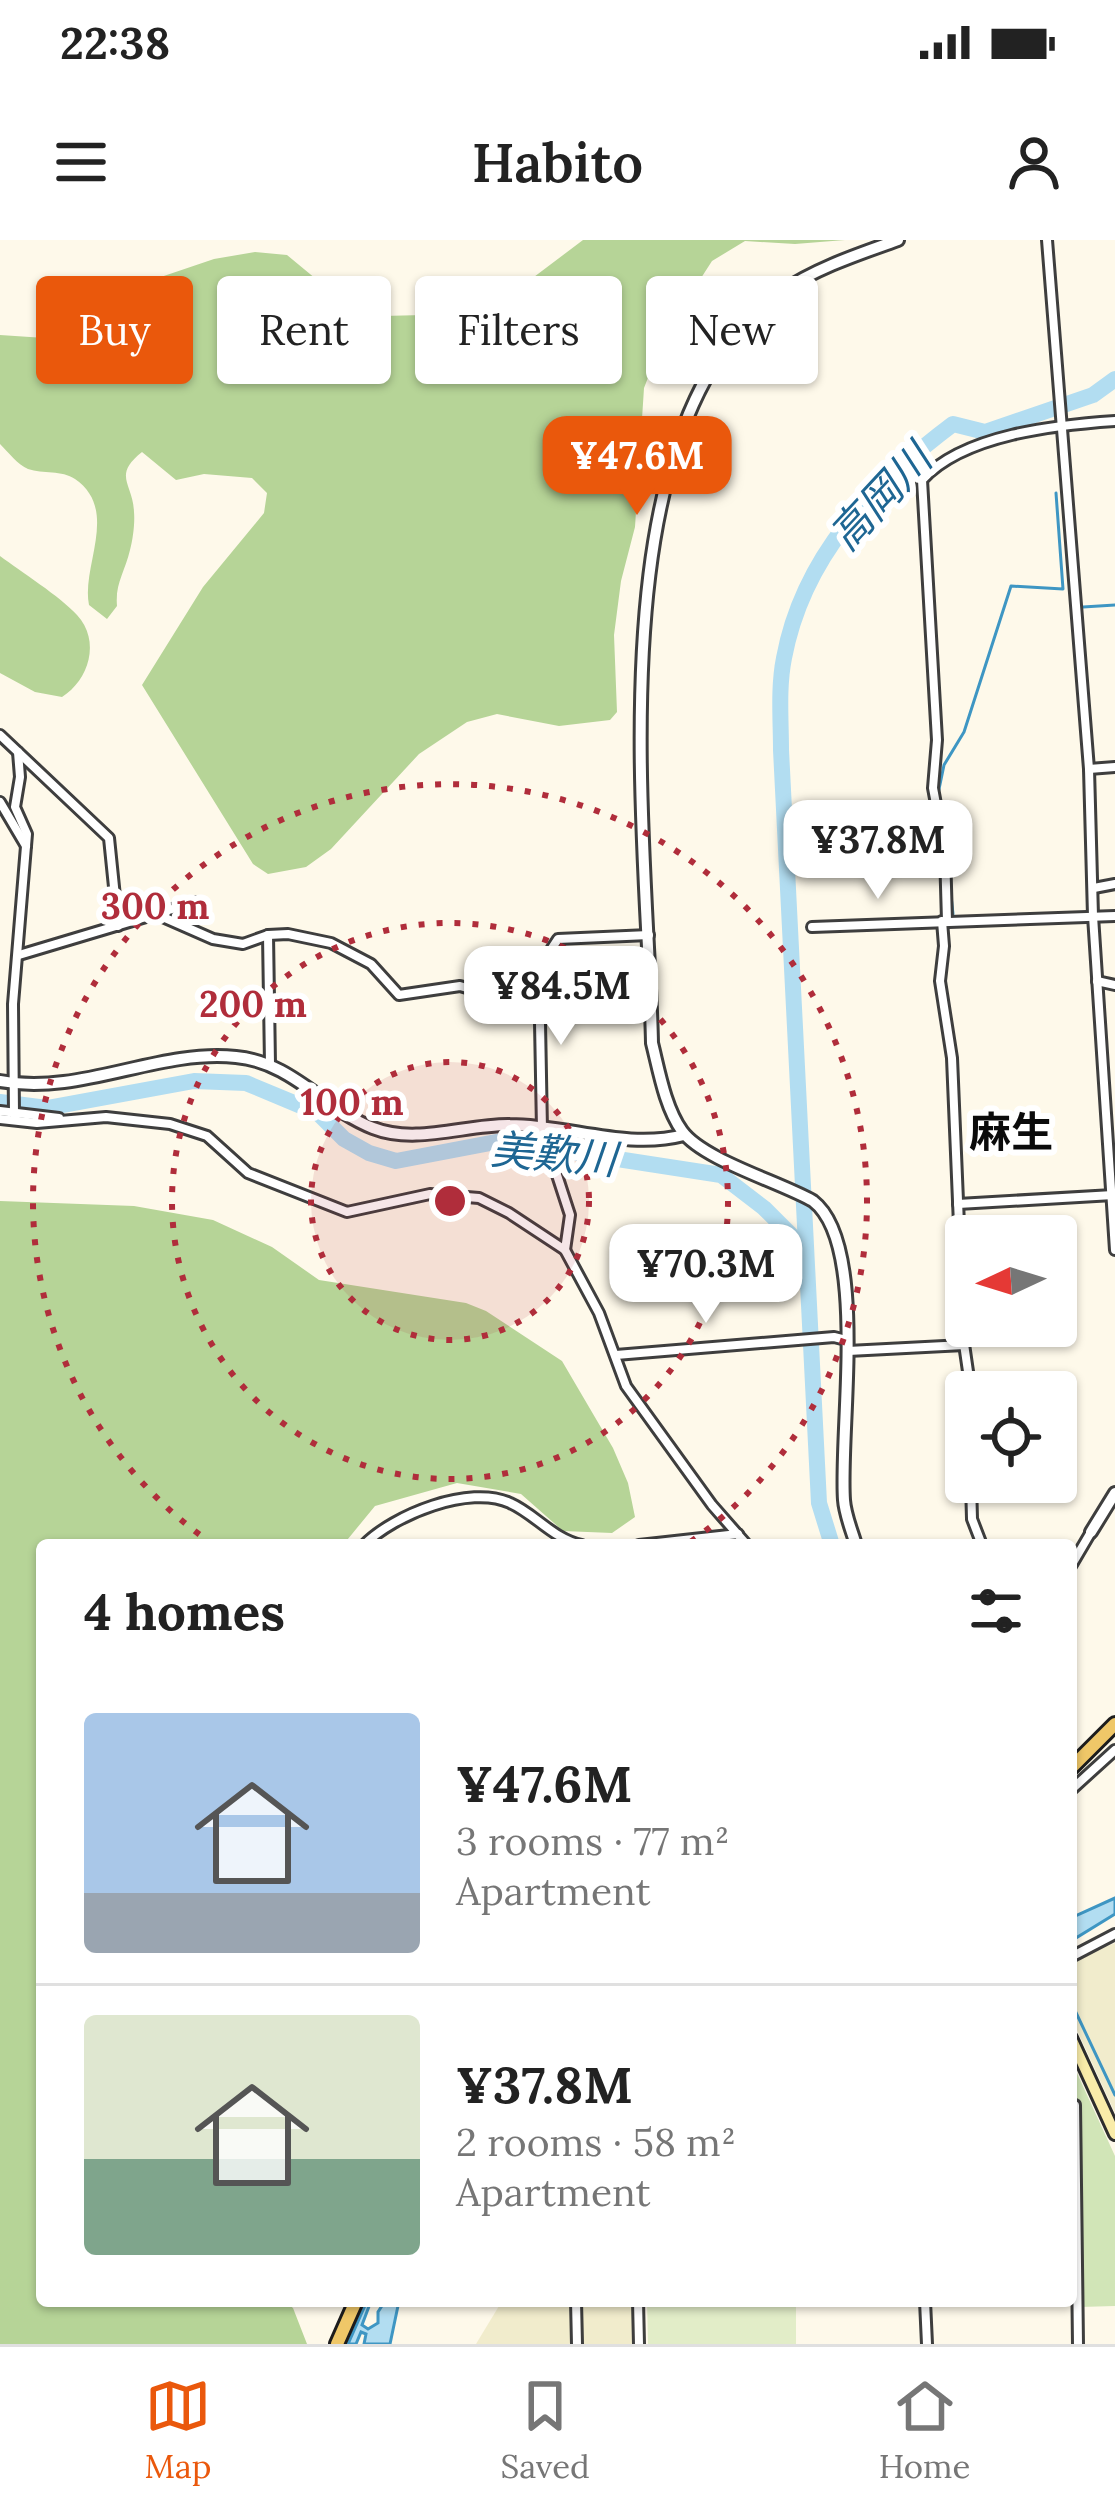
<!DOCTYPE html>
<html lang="en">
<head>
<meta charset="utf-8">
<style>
  body { margin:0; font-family:Lora,"Noto Sans JP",serif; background:#f2f2f2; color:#222; height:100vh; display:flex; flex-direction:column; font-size:45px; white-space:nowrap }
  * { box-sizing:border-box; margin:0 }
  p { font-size:39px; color:#767676 }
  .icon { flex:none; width:66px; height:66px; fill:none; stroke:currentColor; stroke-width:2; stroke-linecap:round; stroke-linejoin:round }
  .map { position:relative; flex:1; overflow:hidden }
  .details { position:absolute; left:36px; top:1299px; width:1041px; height:768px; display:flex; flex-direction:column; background:#fff; border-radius:12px; box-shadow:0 3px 9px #0004 }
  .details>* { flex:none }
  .hud { position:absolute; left:36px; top:36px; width:1044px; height:108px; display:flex; gap:24px }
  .needle { width:78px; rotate:266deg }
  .tools { position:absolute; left:945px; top:975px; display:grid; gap:24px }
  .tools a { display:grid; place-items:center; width:132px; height:132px; border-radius:12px; background:#fff; box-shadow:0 3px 9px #0004; font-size:60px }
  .price { position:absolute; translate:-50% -102px; padding:0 27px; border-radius:24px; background:#fff; color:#222; font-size:39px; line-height:78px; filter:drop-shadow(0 3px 6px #0008) }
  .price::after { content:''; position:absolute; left:50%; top:72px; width:36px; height:27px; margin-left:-18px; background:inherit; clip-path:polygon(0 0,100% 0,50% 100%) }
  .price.on { background:#ea580c; color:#fff }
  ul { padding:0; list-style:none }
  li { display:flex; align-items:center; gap:36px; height:300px; padding:0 48px }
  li+li { border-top:3px solid #e0e0e0 }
  li span { display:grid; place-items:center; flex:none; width:336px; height:240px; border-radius:12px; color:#555 }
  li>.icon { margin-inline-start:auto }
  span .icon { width:144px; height:144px; fill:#fffc; stroke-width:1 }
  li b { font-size:51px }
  h2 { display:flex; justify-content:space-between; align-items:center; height:144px; padding:0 48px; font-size:51px }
  .chip { padding:0 42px; border-radius:12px; background:#fff; box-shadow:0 3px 9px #0004; font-size:42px; line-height:108px }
  .chip.on { background:#ea580c; color:#fff }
  .status { display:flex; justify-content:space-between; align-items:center; height:84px; padding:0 60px; background:#fff; direction:ltr }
  .status svg { height:33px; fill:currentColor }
  header { display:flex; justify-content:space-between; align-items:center; height:156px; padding:0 48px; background:#fff; font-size:54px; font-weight:600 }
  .tabs { display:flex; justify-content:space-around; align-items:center; height:168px; border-top:3px solid #e0e0e0; background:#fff; font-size:33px; color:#767676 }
  .tabs a { display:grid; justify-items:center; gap:6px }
  .tabs .on { color:#ea580c }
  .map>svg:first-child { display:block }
  .farmland { fill:#f1eccc }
  .green { fill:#d1e5b7 }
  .forest { fill:#b6d497 }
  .pitch { fill:#e2edc8 }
  .water { fill:#b2ddf1; stroke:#3e96c3; stroke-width:3 }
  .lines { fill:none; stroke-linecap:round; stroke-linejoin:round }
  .stream { stroke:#3e96c3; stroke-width:3 }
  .river { stroke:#b2ddf1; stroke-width:16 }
  .minor-casing { stroke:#3e3e3e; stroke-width:14 }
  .tertiary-casing { stroke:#3e3e3e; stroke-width:16 }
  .secondary-casing { stroke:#2d2d2d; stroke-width:16 }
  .primary-casing { stroke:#1c1c1c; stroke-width:18 }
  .minor { stroke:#fff; stroke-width:8 }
  .tertiary { stroke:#fff; stroke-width:10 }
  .secondary { stroke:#f9eca9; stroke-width:10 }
  .primary { stroke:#efc768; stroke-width:12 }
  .ring { fill:none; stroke:#b02d3b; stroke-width:6; stroke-dasharray:6 12 }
  .labels { text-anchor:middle; stroke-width:12; stroke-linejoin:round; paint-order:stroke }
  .water-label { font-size:42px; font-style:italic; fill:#1e6693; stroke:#fff }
  .neighbourhood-label { font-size:42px; font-weight:bold; fill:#0b0b0b; stroke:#fff }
  .centre { fill:#b02d3b; stroke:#fff; stroke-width:6 }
  .ring-label { font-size:36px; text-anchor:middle; font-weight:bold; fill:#b02d3b; stroke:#fff; stroke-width:12; stroke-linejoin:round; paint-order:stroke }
</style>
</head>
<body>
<div class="status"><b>22:38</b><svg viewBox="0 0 49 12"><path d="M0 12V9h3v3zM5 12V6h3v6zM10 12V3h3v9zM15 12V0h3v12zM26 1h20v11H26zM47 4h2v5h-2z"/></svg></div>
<header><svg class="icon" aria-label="menu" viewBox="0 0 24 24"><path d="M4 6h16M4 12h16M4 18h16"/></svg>Habito<svg class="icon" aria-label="person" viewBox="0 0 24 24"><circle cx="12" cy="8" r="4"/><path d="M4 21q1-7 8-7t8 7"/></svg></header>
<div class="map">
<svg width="1115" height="2104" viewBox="0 0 1115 2104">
  <rect width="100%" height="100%" fill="#fef9ea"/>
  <!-- farmland -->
  <g class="farmland">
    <polygon points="1115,1703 1115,1873 1071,1777 1071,1721"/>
    <polygon points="502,2061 574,2061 575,2104 476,2104"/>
    <polygon points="578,2061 636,2061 636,2104 579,2104"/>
  </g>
  <!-- green -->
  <polygon class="green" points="1071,1820 1115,1916 1115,2066 1080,2067 1077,1858 1071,1841"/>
  <!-- forest -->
  <g class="forest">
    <path d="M583,0H845L795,4L745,1L712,21L665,94L644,148L635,287L621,341L614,395L617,472L610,480L559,486L497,474L467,482L419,514L331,609L306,627L268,634L253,624L142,445L203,347L264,273L267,253L252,238L204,234L176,240L142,212C112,236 133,243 134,272C135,283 133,299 130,310C125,332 115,343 117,366L107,379L89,365C81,326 120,270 75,239C62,230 43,234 28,229C18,225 8,212 0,204V95L45,98L60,77L93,60L214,19L255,12L287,15L339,58L383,76L423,75L467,66L526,43Z"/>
    <path d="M0,316C20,331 61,357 77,375C101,401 89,440 62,457L35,452L0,433Z"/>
    <polygon points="0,961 134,966 213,980 272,1007 319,1040 466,1063 486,1071 562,1121 613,1208 628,1243 635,1277 612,1293 563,1291 521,1254 457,1243 375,1266 343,1305 42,1305 42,2061 284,2061 293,2068 307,2104 0,2104"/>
  </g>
  <!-- pitch -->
  <polygon class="pitch" points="647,2061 796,2061 796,2104 648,2104"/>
  <!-- water -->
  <g class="water">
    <polygon points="1115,1658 1115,1674 1071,1701 1071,1678"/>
    <polygon points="367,2061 371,2061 362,2085 368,2089 378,2083 378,2072 385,2061 399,2061 390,2104 364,2104 366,2094 361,2092 356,2104 348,2104"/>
  </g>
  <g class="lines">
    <!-- stream -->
    <g class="stream">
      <polyline points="1083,367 1115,365"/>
      <polyline points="929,430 933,505"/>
      <polyline points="938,554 944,525 964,492 1011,346 1063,349 1056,253"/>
      <polyline points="942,575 953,674"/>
      <polyline points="1071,1762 1115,1855"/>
      <polyline points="634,2061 634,2104"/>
    </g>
    <!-- river -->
    <g class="river">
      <polyline points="0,862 47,868 194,841 246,843 318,873 344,899 369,913 396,921 501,901 721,935 764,968 805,1009"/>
      <path d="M832,1305L819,1263L781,510C781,480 778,448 784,418C803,316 873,244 953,184L985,192L1093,155L1115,139"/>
    </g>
    <defs>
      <g id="minor">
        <polyline points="1047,0 1089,529 1093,676 1115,1010"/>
        <polyline points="0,495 109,598 118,686"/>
        <polyline points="1089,529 1115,527"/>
        <polyline points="0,562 26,606"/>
        <polyline points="1094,648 1115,644"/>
        <polyline points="156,674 195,662"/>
        <polyline points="942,681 944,706 940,741 952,818 964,1104 971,1152"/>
        <path d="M947,681L945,612L933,548L937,500L922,240C964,194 1057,185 1115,181"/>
        <polyline points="812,687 1115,676"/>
        <polyline points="268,695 270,824"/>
        <polyline points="19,715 156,674 213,699 243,704 268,695 288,694 331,703 371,724 399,755 460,746 494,756 539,728 558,699 649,695"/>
        <polyline points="539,729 542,889 570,975 565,1010"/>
        <polyline points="1097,741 1115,745"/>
        <polyline points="0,871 59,878"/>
        <polyline points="14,874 13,764 27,594 15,567 20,537 18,512"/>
        <polyline points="0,879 37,883 106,877 170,884 207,896 248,933 347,972 430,954 479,958 509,973 565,1010 599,1073 626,1146 712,1265 747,1305"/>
        <polyline points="958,964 1113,955"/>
        <polyline points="848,1111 964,1105"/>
        <polyline points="616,1115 834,1097 846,1100"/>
        <polyline points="971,1242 972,1279 982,1305"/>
        <path d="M364,1305C393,1275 470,1244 510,1263C535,1274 553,1299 582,1305"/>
        <polyline points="639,1305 738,1294"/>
        <polyline points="1071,1326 1091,1292"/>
        <polyline points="1071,1550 1115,1510"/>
        <polyline points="1071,1717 1115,1694"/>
        <polyline points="1071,1863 1075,1865 1078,2104"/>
        <polyline points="576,2061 577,2104"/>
        <polyline points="638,2061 639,2104"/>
        <polyline points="925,2061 927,2104"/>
      </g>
      <g id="tertiary">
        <path d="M0,841C82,856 156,809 236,817C292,822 324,869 373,888C416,905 467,884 510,885C569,885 626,910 684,895"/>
        <polyline points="1091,1292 1115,1253"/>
        <path d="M856,1305C852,1291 845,1275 844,1260C839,1190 869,1004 813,961C780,942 703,920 682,891C665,867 659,831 652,803C648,600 590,186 781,52C816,28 859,14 898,0"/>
      </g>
      <polyline id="secondary" points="1071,1798 1115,1894"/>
      <g id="primary">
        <polyline points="1071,1528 1115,1484"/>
        <polyline points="337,2104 356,2061"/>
      </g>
    </defs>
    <!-- minor casing -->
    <use href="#minor" class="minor-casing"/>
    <!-- tertiary casing -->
    <use href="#tertiary" class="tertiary-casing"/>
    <!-- secondary casing -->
    <use href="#secondary" class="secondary-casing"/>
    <!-- primary casing -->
    <use href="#primary" class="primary-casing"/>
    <!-- minor -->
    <use href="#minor" class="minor"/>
    <!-- tertiary -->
    <use href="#tertiary" class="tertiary"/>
    <!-- secondary -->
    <use href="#secondary" class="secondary"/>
    <!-- primary -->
    <use href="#primary" class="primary"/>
  </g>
  <!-- distance rings -->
  <circle cx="450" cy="961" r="139" fill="#b02d3b" fill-opacity=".12"/>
  <g class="ring">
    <circle cx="450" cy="961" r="139"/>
    <circle cx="450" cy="961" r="278"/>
    <path d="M214 1305A417 417 0 1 1 686 1305"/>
  </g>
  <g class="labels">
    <!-- water labels -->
    <g class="water-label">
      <text transform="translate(880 257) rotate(-47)" y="15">高岡川</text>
      <text transform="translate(554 914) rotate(5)" y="15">美歎川</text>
    </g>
    <!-- neighbourhood labels -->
    <g class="neighbourhood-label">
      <text x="1011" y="907">麻生</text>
    </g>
  </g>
  <circle cx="450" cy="961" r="18" class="centre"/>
  <g class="ring-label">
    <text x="155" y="679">300 m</text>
    <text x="253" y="777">200 m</text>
    <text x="352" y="875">100 m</text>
  </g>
</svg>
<div class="tools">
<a><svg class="needle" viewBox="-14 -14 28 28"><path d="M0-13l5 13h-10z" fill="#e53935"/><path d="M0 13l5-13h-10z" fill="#767676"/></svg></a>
<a><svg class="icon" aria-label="locate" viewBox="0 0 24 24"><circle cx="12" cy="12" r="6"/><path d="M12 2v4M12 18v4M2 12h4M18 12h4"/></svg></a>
</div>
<b class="price on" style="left:637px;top:278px">¥47.6M</b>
<b class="price" style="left:878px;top:662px">¥37.8M</b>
<b class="price" style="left:561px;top:808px">¥84.5M</b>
<b class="price" style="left:706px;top:1086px">¥70.3M</b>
<div class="hud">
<a class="chip on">Buy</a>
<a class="chip">Rent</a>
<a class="chip">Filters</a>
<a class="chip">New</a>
</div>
<section class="details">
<h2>4 homes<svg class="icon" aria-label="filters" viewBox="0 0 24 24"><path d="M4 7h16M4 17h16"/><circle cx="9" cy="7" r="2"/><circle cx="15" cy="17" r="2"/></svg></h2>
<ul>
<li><span style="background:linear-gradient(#a9c7e8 75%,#9aa5b1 0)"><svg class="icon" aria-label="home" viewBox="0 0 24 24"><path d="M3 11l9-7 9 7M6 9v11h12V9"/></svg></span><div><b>¥47.6M</b><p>3 rooms · 77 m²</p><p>Apartment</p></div></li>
<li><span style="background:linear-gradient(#dfe7d0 60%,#7fa58c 0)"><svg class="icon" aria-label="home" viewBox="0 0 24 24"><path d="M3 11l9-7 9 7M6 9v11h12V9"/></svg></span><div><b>¥37.8M</b><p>2 rooms · 58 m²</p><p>Apartment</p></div></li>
</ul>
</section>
</div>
<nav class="tabs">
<a class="on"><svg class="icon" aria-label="map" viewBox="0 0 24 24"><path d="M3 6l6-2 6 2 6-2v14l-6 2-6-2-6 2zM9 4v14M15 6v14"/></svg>Map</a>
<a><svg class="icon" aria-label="saved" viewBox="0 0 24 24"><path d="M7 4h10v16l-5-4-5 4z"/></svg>Saved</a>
<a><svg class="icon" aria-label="home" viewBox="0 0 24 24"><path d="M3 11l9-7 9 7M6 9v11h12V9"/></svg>Home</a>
</nav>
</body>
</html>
